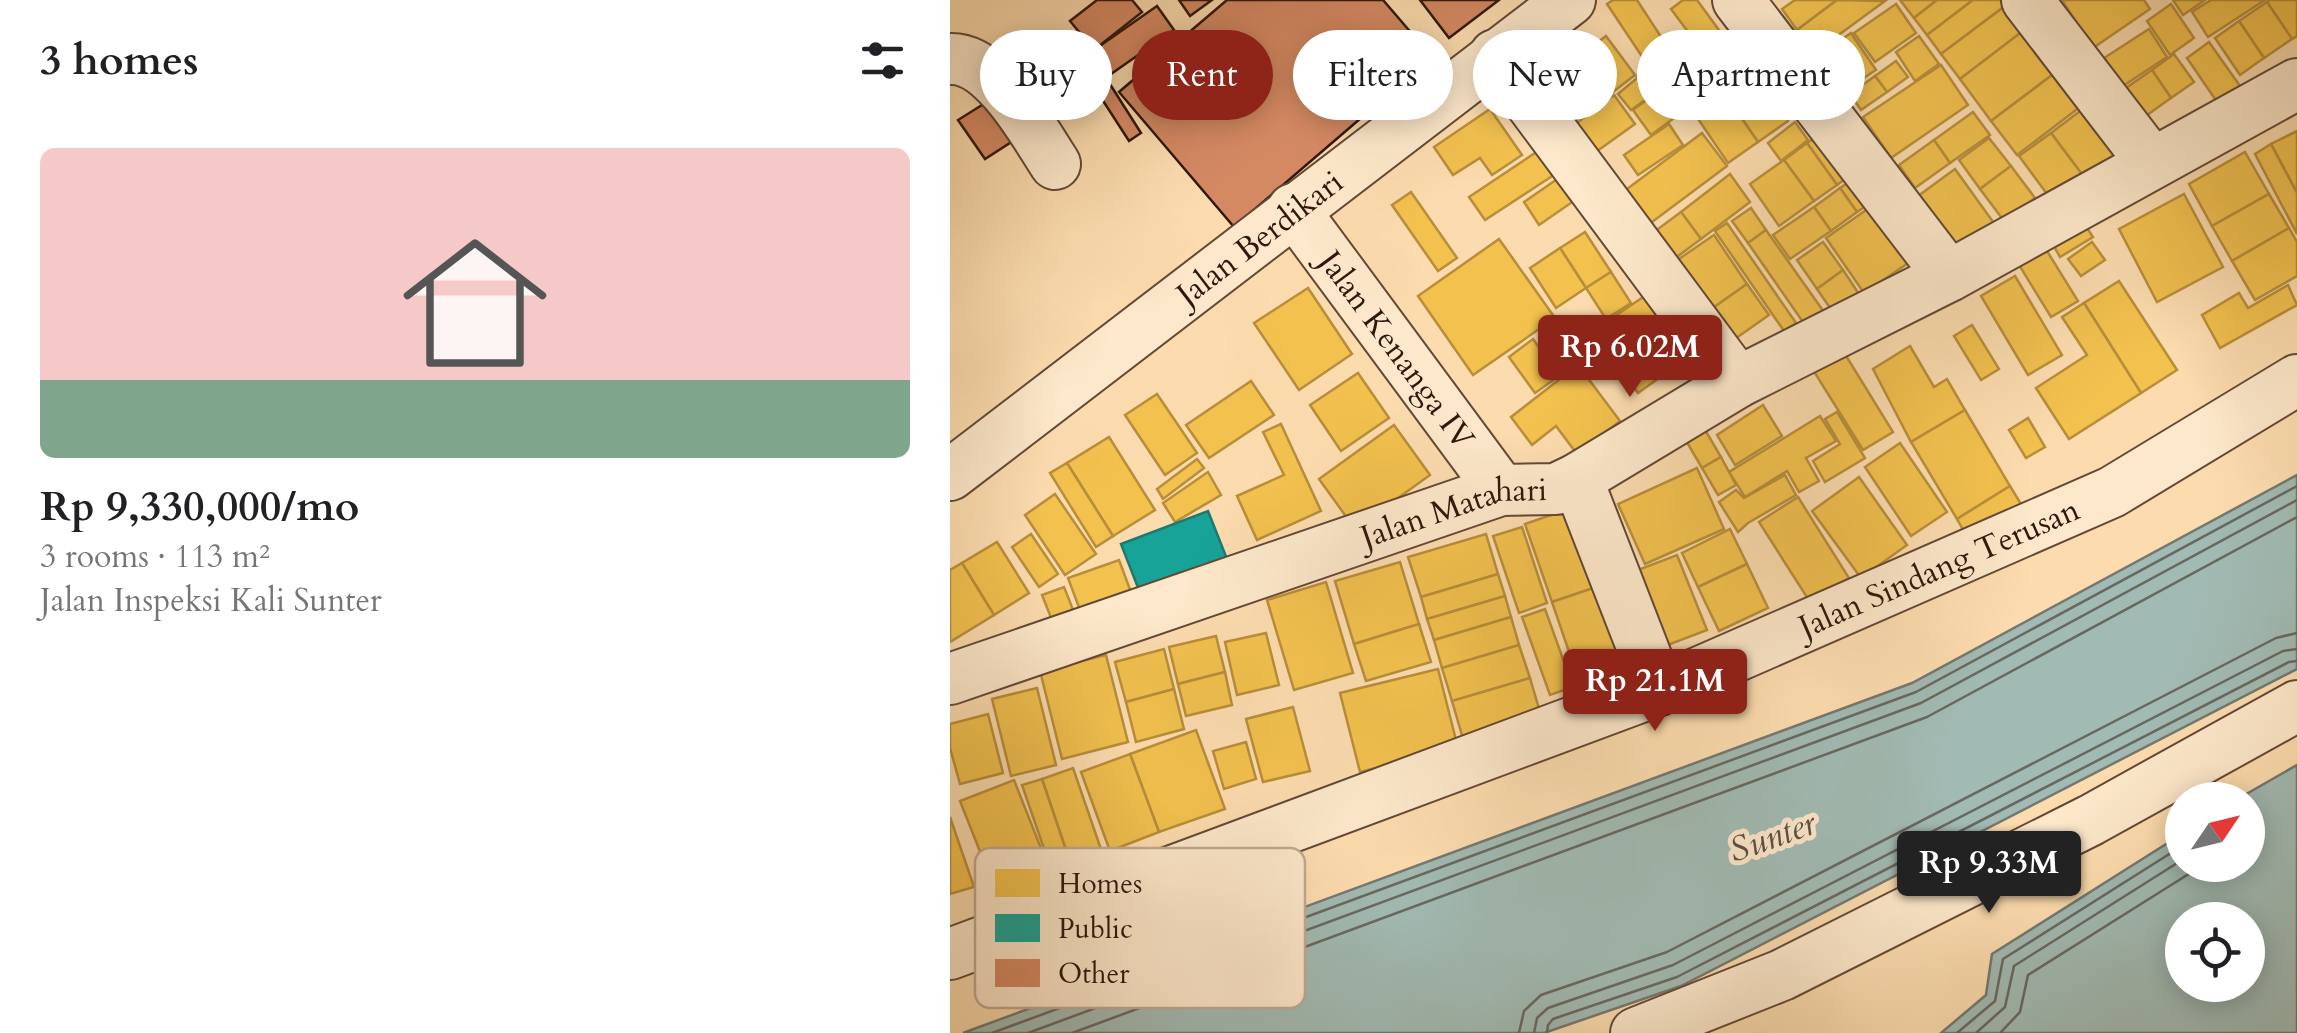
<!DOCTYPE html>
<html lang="en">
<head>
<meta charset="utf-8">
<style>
  body { margin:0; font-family:Cardo,serif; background:#f6f6f6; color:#202124; height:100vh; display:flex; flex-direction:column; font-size:38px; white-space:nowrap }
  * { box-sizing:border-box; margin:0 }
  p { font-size:32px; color:#757577 }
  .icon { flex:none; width:55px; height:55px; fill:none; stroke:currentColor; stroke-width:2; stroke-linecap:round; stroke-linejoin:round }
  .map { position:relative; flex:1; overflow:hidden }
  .sheet { display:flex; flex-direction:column; background:#fff; width:950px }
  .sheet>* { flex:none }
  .hud { position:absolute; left:30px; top:30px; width:950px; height:90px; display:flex; gap:20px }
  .needle { width:65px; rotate:55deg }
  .controls { position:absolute; left:1215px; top:782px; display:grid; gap:20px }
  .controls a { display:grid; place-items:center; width:100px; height:100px; border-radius:50%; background:#fff; box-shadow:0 5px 25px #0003; font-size:50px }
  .price { position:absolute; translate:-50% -85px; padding:0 22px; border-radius:10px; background:#8f2418; color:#fff; font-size:32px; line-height:65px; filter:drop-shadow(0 2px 5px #0008) }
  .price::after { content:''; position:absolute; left:50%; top:60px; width:30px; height:22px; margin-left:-15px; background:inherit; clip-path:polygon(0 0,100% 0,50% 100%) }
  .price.current { background:#222; color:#fff }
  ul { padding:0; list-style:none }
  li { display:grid; align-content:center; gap:20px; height:530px; padding:0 40px }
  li+li { border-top:2px solid #e0e0e0 }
  li span { display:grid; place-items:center; height:310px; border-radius:15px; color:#555 }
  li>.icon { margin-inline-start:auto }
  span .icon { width:180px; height:180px; fill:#fffc; stroke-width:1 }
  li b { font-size:42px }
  h2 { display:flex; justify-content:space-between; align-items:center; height:120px; padding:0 40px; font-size:42px }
  .chip { padding:0 35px; border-radius:45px; background:#fff; box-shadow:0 5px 25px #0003; font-size:35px; line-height:90px }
  .chip.current { background:#8f2418; color:#fff }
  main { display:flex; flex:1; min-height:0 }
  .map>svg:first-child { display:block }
  .water { fill:#a1bab3; stroke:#747870; stroke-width:2.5; fill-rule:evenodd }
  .homes { fill:#f2c14e; stroke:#b88e3a; stroke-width:2.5 }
  .public { fill:#17a398; stroke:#1e796e; stroke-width:2.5 }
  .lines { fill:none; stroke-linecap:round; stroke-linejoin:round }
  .shore { stroke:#686860; stroke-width:2.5 }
  .building { fill:#d48963; stroke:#30160c; stroke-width:2.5 }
  .minor-casing { stroke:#634835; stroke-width:54 }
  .minor { stroke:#fde8cb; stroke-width:50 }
  .labels { text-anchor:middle; stroke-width:10; stroke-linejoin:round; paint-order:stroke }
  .street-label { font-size:32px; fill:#30160c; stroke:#fde8cb }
  .water-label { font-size:35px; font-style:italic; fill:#584f46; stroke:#fde8cb }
  .key { fill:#fde8cb; stroke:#c0a992; stroke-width:2.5 }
  .key-label { font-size:28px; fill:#30160c }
</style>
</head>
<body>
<main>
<section class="sheet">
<h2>3 homes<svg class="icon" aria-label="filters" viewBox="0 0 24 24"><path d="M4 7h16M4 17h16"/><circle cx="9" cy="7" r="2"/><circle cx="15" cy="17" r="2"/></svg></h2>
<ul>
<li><span style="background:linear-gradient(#f6c9c9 75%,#7fa58c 0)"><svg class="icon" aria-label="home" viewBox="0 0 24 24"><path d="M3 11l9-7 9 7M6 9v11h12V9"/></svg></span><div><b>Rp 9,330,000/mo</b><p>3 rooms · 113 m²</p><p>Jalan Inspeksi Kali Sunter</p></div></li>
</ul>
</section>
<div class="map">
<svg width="1347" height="1033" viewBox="0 0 1347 1033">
  <rect width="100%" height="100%" fill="#fcdcaf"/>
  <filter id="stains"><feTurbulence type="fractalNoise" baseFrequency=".002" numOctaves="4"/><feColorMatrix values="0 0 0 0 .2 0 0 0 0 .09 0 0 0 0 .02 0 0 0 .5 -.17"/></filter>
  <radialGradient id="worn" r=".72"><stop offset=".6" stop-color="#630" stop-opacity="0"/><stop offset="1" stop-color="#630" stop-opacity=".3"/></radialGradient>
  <!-- water -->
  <g class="water">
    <polygon points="1347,475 1347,669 731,986 594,1033 13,1033 962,683"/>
    <path d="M1347,765V1033H991L1036,995L1042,954L1232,834V865H1298V800H1286ZM1232,920H1298V985H1232Z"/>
  </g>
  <!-- homes -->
  <g class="homes">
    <polygon points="663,0 687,0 715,43 693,58 657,4"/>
    <polygon points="733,0 747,0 777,41 756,56 721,9"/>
    <polygon points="845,0 887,0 847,30 832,9"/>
    <polygon points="887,0 935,1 864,53 847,30"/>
    <polygon points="950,0 987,0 964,18"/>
    <polygon points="987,0 1023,0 977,35 964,18"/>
    <polygon points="1023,0 1063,0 991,54 977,35"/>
    <polygon points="1063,0 1086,21 1010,79 991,54"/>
    <polygon points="1112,0 1194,0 1200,9 1143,48"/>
    <polygon points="1223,0 1255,0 1233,15"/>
    <polygon points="1261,0 1315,0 1258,37 1242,12"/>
    <polygon points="1320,0 1347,0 1347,36 1342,39 1317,2"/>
    <polygon points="1317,2 1342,39 1314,58 1289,21"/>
    <polygon points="946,4 966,33 925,62 904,33"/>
    <polygon points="1221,4 1244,38 1220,55 1197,21"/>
    <polygon points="1086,21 1118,63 1041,121 1010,79"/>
    <polygon points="1289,21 1314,58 1290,75 1265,38"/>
    <polygon points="1199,29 1217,57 1173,86 1154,58"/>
    <polygon points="901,33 926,70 889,94 865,58"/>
    <polygon points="656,36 685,75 620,125 590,85"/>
    <polygon points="735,36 752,60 681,110 668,94 686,79 694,62"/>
    <polygon points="969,36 989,64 965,81 946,52"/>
    <polygon points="1259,42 1290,86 1267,102 1237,58"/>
    <polygon points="785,44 802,69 772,90 755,64"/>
    <polygon points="1224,54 1244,82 1221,98 1202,70"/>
    <polygon points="946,61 958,77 937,92 925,76"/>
    <polygon points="1118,63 1143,97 1067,155 1041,121"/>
    <polygon points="751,64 768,90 739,109 722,84"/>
    <polygon points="991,65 1018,105 941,158 913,117"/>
    <polygon points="802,69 838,121 808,142 772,90"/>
    <polygon points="1202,70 1221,98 1193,118 1173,90"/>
    <polygon points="925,76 937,92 911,110 900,94"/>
    <polygon points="717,85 735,110 701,135 683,110"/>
    <polygon points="772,90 808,142 778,163 742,110"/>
    <polygon points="664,95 685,124 643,154 623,126"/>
    <polygon points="1138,105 1177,158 1140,185 1101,133"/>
    <polygon points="540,109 572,155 542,175 530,158 503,175 484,147"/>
    <polygon points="1023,112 1040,135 1000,163 984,140"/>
    <polygon points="845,122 858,140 831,161 818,143"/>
    <polygon points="719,124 733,145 688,175 674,155"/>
    <polygon points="1347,131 1347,193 1321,144"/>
    <polygon points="873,132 903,173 887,185 857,143"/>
    <polygon points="752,133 777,166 694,228 669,195"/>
    <polygon points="1101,133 1140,185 1108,209 1069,156"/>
    <polygon points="1039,138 1061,166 1030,189 1009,160"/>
    <polygon points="984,140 1000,163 965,188 949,165"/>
    <polygon points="857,143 887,185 864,201 834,160"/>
    <polygon points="1321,144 1347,193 1347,234 1305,154"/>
    <polygon points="594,147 610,171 535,220 519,197"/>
    <polygon points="1295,152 1319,194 1262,226 1239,184"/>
    <polygon points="834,160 864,201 829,226 800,184"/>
    <polygon points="1061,166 1085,198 1054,221 1030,189"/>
    <polygon points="1005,169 1046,226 1008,252 968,196"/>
    <polygon points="616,173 631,196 589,225 574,202"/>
    <polygon points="780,174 800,202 751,239 731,212"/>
    <polygon points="911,174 928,198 907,212 890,188"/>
    <polygon points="890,188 907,212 881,231 864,207"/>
    <polygon points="461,192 507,258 488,271 442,205"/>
    <polygon points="1234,194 1273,267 1207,302 1169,229"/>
    <polygon points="1319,194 1339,228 1282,261 1262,226"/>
    <polygon points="932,199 970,255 914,293 876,238"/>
    <polygon points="864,207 881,231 840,259 823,235"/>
    <polygon points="801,208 816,230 798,243 782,221"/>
    <polygon points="731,212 751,239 720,262 700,235"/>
    <polygon points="1130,217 1143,237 1110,257 1098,236"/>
    <polygon points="777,223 846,323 834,331 765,231"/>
    <polygon points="1339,228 1347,242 1347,276 1305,300 1282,261"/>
    <polygon points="816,230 874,312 855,325 798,243"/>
    <polygon points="635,232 661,272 636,288 610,248"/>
    <polygon points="764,235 797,284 760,310 726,261"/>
    <polygon points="549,239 605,318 523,375 468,296"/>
    <polygon points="873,242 893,270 867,289 847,260"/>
    <polygon points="1142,242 1155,260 1131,276 1118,259"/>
    <polygon points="1092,243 1128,301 1101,317 1066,260"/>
    <polygon points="610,248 636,288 606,308 580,268"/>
    <polygon points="893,270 913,300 887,318 867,289"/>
    <polygon points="661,272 681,303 656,319 636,288"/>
    <polygon points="1065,276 1112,355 1078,375 1031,296"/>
    <polygon points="1169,281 1227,370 1191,393 1134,303"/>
    <polygon points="797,284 819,315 782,341 760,310"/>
    <polygon points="1338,285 1347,305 1270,348 1252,315 1289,293 1298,308"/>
    <polygon points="708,287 726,314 683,344 665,316"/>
    <polygon points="358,288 402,354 349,390 304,323"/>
    <polygon points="1134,303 1191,393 1119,439 1086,388 1137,355 1112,317"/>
    <polygon points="664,320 680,342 637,372 622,350"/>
    <polygon points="727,321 748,350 688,393 667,364"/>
    <polygon points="1022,325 1049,369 1031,380 1004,336"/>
    <polygon points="583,339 609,376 585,393 559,357"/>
    <polygon points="960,346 984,387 997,379 1015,410 961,442 923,369"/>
    <polygon points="893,351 943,432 913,450 863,370"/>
    <polygon points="628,365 670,421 627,454 606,426 582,445 561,417"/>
    <polygon points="408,373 439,418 391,451 360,405"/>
    <polygon points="301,381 324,415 259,458 236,425"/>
    <polygon points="207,394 247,453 215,475 175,415"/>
    <polygon points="813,405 832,436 785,465 767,435"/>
    <polygon points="1015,410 1060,486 1007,519 961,442"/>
    <polygon points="887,412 915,458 875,482 863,461 890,444 875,419"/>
    <polygon points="870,416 886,441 856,458 869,481 849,492 837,471 795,497 779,472"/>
    <polygon points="1078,418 1095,447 1076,458 1059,430"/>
    <polygon points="331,424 371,511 307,540 287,496 334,475 313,432"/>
    <polygon points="444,425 480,475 405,529 369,479"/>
    <polygon points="754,428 771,457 752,468 735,439"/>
    <polygon points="159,437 205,510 163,536 117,463"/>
    <polygon points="950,443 997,512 961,536 915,467"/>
    <polygon points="771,457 786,485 768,495 752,468"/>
    <polygon points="247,459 254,468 213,499 207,489"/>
    <polygon points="117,463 163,536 146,547 100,473"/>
    <polygon points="747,468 774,529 695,564 668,504"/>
    <polygon points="258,472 271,495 225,522 213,503"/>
    <polygon points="835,475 846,495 798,523 788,532 769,502 786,490 794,498"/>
    <polygon points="909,477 957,545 911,578 862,511"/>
    <polygon points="1060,486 1074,509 1020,542 1007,519"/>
    <polygon points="105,494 146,554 115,575 75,515"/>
    <polygon points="848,497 899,578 860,602 809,522"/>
    <polygon points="630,505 658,583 602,602 575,524"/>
    <polygon points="572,527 597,603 569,613 543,536"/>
    <polygon points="780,529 797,564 748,587 732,553"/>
    <polygon points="81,534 108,574 89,587 62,547"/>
    <polygon points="536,534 548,574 471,597 458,557"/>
    <polygon points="47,542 79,593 44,615 12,563"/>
    <polygon points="727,555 757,630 718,645 688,570"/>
    <polygon points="169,560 188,611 137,629 118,578"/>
    <polygon points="450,562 469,624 404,644 385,581"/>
    <polygon points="12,563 44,615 0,642 0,570"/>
    <polygon points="797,564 818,608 769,631 748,587"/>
    <polygon points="548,574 555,596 477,619 471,597"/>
    <polygon points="376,582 403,673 344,690 317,600"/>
    <polygon points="658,583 687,668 631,687 602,602"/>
    <polygon points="114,587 131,630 109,638 92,595"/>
    <polygon points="555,596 561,617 484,640 477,619"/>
    <polygon points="595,609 623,687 600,695 572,617"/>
    <polygon points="561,617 569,645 492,668 484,640"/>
    <polygon points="469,624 481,662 416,681 404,644"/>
    <polygon points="316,633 329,685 287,695 275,642"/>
    <polygon points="266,636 275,672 228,684 219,647"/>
    <polygon points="569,645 580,678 502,701 492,668"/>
    <polygon points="214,649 224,689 176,702 165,662"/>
    <polygon points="156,655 178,742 112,759 90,671"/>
    <polygon points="488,669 508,748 410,772 390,693"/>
    <polygon points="275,672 282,705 236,716 228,684"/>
    <polygon points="580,678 592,719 514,742 502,701"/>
    <polygon points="87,688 106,765 61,776 42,699"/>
    <polygon points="224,689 234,729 186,742 176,702"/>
    <polygon points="343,707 360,771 313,782 296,719"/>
    <polygon points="38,714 53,773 10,784 0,748 0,724"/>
    <polygon points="246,730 275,809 209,832 180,754"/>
    <polygon points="296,742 306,779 274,789 263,751"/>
    <polygon points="180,754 209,832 160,851 131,772"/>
    <polygon points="123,768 153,855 121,865 92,779"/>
    <polygon points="92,779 121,865 102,872 72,785"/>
    <polygon points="64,780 96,861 42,882 10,801"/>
    <polygon points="0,817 24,887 0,894"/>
  </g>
  <!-- public -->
  <polygon class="public" points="258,511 279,564 192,598 171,544"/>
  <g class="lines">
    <!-- shore -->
    <g class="shore">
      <polyline points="42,1033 966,692 1347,486"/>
      <polyline points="78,1033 971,703 1347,500"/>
      <polyline points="122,1033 977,717 1347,517"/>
      <polyline points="569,1033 574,1011 591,995 717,952 1326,638 1347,633"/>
      <polyline points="584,1033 587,1018 598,1008 723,965 1333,651 1347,649"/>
      <polyline points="597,1033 598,1025 603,1019 727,977 1339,662 1347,661"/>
      <polyline points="1007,1033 1045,1001 1053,959 1232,846"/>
      <polyline points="1026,1033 1055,1007 1064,966 1232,860"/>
      <polyline points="1050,1033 1070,1012 1078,975 1253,865"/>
    </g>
  </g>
  <!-- building -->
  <g class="building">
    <polygon points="147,0 182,0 192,12 144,50 120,21"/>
    <polygon points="229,0 262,0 240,16"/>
    <polygon points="277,0 433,0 482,57 284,227 169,92"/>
    <polygon points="470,0 549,0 499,38"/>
    <polygon points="207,6 224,30 161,74 144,50"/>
    <polygon points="130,37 191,133 179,141 117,45"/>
    <polygon points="48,95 74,134 35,159 8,120"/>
  </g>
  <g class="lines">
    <defs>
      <g id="minor">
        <polyline points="788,0 999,276"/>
        <polyline points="1077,0 1202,163"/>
        <polyline points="545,55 788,382"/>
        <path d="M0,59C44,57 84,132 105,164"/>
        <path id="s1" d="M343,209L551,490"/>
        <path id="s2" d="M0,475L620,0"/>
        <polyline points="627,479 709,690"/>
        <path id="s3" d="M0,679L551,490L606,489L627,479L788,382L999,276L1347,84"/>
        <path id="s4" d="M0,954L709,690L1162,492L1347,380"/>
        <polyline points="686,1033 832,975 1141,820 1347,706"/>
      </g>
    </defs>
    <!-- minor casing -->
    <use href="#minor" class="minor-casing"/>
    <!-- minor -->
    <use href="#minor" class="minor"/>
  </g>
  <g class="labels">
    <!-- street labels -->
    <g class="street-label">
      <text dy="11" stroke="none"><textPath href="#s2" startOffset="390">Jalan Berdikari</textPath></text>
      <text dy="11" stroke="none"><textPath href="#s1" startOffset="175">Jalan Kenanga IV</textPath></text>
      <text dy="11" stroke="none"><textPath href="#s3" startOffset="532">Jalan Matahari</textPath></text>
      <text dy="11" stroke="none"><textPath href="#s4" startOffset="1062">Jalan Sindang Terusan</textPath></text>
    </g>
    <!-- water labels -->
    <g class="water-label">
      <text transform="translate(822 836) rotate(-20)" y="12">Sunter</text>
    </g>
  </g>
  <!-- legend -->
  <rect x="25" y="848" width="330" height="160" rx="15" class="key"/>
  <rect x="45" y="869" width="45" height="28" fill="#f2c14e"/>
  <rect x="45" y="914" width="45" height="28" fill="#17a398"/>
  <rect x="45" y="959" width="45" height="28" fill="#d48963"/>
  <g class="key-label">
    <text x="108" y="893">Homes</text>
    <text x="108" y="938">Public</text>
    <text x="108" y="983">Other</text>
  </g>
  <rect width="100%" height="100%" filter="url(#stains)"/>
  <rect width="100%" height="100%" fill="url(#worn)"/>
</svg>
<div class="controls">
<a><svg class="needle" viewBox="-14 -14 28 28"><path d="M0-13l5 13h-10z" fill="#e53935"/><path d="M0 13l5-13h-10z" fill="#757577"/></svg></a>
<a><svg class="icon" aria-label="locate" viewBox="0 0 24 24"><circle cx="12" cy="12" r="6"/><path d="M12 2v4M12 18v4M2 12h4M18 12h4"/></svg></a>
</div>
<b class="price" style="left:680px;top:400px">Rp 6.02M</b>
<b class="price" style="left:705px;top:734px">Rp 21.1M</b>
<b class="price current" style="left:1039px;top:916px">Rp 9.33M</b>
<div class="hud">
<a class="chip">Buy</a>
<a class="chip current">Rent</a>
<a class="chip">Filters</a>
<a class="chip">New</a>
<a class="chip">Apartment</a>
</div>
</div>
</main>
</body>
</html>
